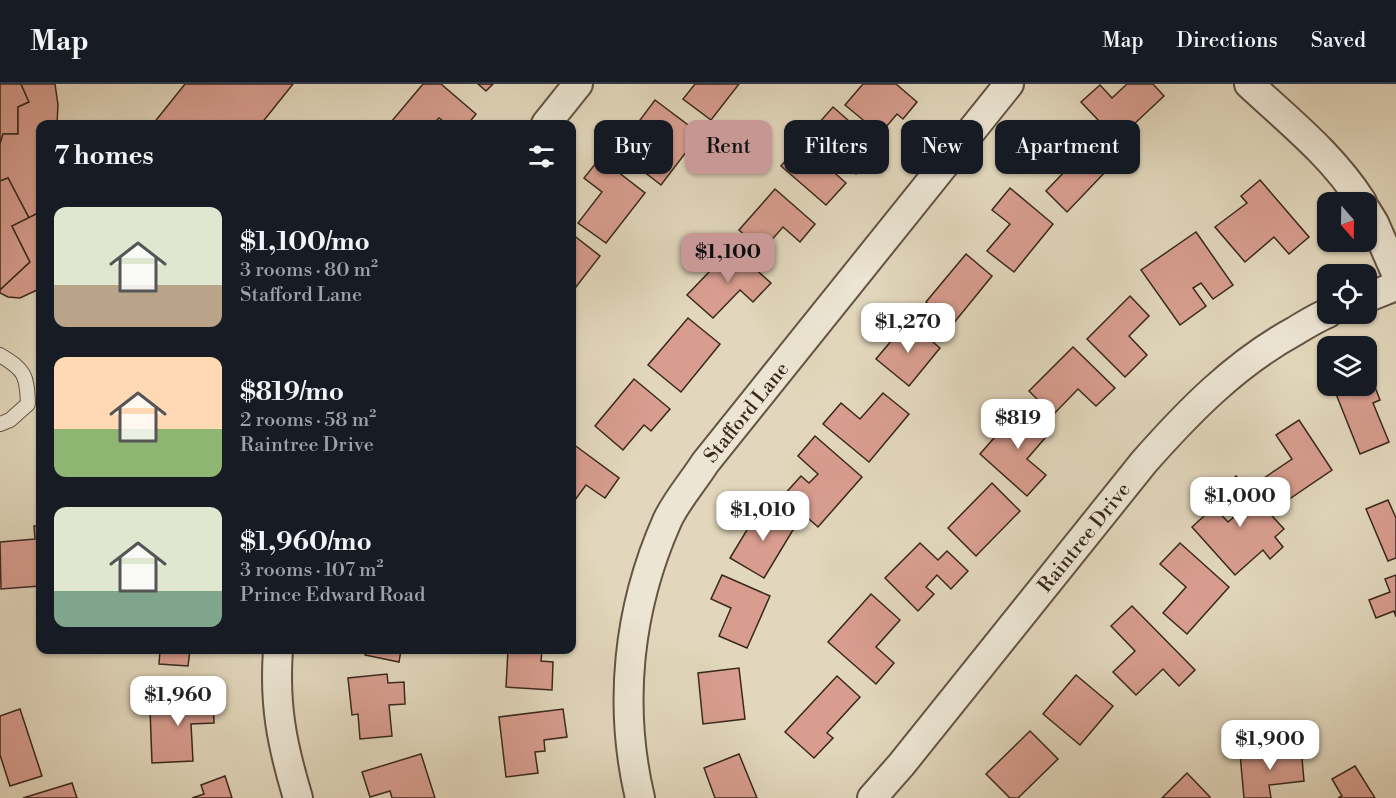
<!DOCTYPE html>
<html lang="en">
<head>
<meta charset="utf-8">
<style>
  body { margin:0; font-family:"Libre Bodoni",serif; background:#242831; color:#f1f3f6; height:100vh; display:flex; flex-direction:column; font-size:22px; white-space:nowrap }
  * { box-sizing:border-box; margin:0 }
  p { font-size:20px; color:#9ea1a6 }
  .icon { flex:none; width:33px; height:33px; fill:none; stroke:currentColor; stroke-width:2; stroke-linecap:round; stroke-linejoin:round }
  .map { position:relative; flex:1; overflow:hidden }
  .details { position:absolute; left:36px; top:36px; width:540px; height:534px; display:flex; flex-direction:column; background:#171b24; border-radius:12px; box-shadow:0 2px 4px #0004 }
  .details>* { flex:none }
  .banner { position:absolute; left:594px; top:36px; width:570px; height:54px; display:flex; gap:12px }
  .needle { width:39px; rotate:160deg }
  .tools { position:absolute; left:1317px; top:108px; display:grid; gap:12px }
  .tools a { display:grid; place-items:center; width:60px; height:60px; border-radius:12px; background:#171b24; box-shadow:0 2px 4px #0004; font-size:30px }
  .price { position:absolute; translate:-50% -51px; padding:0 14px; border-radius:12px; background:#fff; color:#222; font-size:20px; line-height:39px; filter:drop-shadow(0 2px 3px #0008) }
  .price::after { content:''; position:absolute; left:50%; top:36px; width:18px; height:14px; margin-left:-9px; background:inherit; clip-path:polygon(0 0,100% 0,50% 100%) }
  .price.current { background:#c59692; color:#111 }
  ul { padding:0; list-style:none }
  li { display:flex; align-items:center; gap:18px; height:150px; padding:0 18px }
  li span { display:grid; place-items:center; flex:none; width:168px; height:120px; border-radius:12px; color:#555 }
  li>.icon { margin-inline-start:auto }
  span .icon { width:72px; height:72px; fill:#fffc; stroke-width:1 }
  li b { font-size:26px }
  h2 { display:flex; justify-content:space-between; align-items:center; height:72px; padding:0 18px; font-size:26px }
  .tag { padding:0 21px; border-radius:12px; background:#171b24; box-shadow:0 2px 4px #0004; font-size:21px; line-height:54px }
  .tag.current { background:#c59692; color:#111 }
  header { display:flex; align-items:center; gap:36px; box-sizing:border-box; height:84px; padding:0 30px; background:#171b24; border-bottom:2px solid #363941 }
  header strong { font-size:28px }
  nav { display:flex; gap:33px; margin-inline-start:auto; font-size:21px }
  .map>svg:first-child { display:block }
  .building { fill:#d89d8f; stroke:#39281d; stroke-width:1.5 }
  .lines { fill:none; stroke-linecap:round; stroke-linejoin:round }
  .service-casing { stroke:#635445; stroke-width:16 }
  .minor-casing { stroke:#635445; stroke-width:32 }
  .service { stroke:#ece5d3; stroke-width:14 }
  .minor { stroke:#ece5d3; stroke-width:28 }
  .labels { text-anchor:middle; stroke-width:5; stroke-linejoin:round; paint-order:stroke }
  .street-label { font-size:20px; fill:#39281d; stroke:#ece5d3 }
</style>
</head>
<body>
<header>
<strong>Map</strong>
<nav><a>Map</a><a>Directions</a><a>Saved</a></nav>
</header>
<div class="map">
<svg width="1396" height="714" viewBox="0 0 1396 714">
  <rect width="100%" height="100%" fill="#e2d7bc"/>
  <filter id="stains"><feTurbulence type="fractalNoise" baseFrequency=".00333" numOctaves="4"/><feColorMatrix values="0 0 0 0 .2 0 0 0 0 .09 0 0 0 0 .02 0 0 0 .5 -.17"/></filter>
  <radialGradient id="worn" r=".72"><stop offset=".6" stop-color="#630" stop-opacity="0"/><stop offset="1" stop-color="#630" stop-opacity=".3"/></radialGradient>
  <!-- building -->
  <g class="building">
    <polygon points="0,0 21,0 29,18 18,23 18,50 3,50 0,60"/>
    <polygon points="21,0 55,0 58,21 57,40 40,40 40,128 29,134 8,94 0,97 0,60 3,50 18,50 18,23 29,18"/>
    <polygon points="185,0 293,0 261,40 153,40"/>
    <polygon points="423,0 441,0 476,30 468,40 447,40 439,34 433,40 394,40 391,38"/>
    <polygon points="478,0 493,0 486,7"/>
    <polygon points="695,0 739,0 711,36 683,15"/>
    <polygon points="863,0 896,0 917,18 903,35 897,30 880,50 845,21"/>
    <polygon points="1127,0 1153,0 1164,12 1117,56 1081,18 1100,1 1112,14"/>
    <polygon points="655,16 700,50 661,101 634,80 658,50 640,36"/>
    <polygon points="833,23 857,44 849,52 872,72 856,90 837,73 828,83 846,99 826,121 781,82"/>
    <polygon points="1063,43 1108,85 1067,128 1046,107 1067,85 1044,63"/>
    <polygon points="600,74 645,109 606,159 578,139 602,108 584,94"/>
    <polygon points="8,94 29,134 12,142 30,178 0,206 0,97"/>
    <polygon points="1260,96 1309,153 1289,170 1274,153 1245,178 1215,143 1247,119 1241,112"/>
    <polygon points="1010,104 1053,140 1014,188 987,167 1010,140 992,126"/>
    <polygon points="775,105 815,140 800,158 783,143 762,167 739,146"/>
    <polygon points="40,128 40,210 39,211 37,206 20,214 8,213 0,209 0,206 30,178 12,142"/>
    <polygon points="1196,148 1233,201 1213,215 1201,199 1193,204 1206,222 1180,241 1141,186"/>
    <polygon points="572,150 600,172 572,208"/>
    <polygon points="732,164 771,199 753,218 740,206 713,234 687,211"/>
    <polygon points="966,170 992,192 953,240 926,218"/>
    <polygon points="1130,212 1149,232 1129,252 1147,271 1125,293 1087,255"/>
    <polygon points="688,234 720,260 681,308 648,281"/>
    <polygon points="908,237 940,264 909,302 876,275"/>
    <polygon points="1073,263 1115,304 1096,322 1078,305 1053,331 1029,307"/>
    <polygon points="634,295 670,325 651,347 644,341 623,366 595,342"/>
    <polygon points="1372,295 1380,316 1373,319 1389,358 1360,370 1336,310 1357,302 1366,302 1366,298"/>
    <polygon points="883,309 909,330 869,378 823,340 841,319 860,335"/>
    <polygon points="1022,322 1051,347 1027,375 1046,391 1027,412 980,370"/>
    <polygon points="1299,336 1332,386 1282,420 1264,394 1292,375 1276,351"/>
    <polygon points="815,352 862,393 818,443 783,412 801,392 809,399 818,390 798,372"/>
    <polygon points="573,360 619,394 605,414 586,401 572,420"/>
    <polygon points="1236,392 1284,445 1275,453 1283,463 1270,475 1263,466 1235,491 1192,443 1214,423 1228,438 1235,432 1215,410"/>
    <polygon points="992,399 1020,427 976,472 948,444"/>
    <polygon points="1388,416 1396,434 1396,474 1388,477 1366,425"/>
    <polygon points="762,421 796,441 764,494 730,474"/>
    <polygon points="34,442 40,442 40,502 1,505 0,458 35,455"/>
    <polygon points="920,459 938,476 947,467 968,487 951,505 937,491 926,503 934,510 918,527 885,494"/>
    <polygon points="1180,459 1229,503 1187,550 1163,529 1186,503 1160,480"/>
    <polygon points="722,491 770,512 747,564 719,552 731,524 711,515"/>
    <polygon points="1396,491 1396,533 1394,527 1376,534 1369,516 1390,508 1385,495"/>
    <polygon points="871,510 900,536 876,563 894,579 876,600 828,558"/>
    <polygon points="1132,522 1195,586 1179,602 1163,585 1136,611 1113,588 1135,567 1111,542"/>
    <polygon points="160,566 190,566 188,582 159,580"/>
    <polygon points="366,566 401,566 399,578 365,571"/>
    <polygon points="508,566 542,566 541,577 553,578 552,606 506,603"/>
    <polygon points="739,584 745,635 703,640 698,589"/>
    <polygon points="387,590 388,599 404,598 405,620 389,621 392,652 360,655 358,630 352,631 348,594"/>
    <polygon points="1076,591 1113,622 1080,661 1043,630"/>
    <polygon points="837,592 860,613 827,649 833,654 814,674 785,648"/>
    <polygon points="213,612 214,639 191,640 193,677 152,679 150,625 158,625 158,615"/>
    <polygon points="20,625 42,692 10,702 0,671 0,632"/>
    <polygon points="563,625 567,653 544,656 545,667 535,668 538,689 506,693 499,633"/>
    <polygon points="1030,647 1058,675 1018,714 1010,714 986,690"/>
    <polygon points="1301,663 1304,697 1269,701 1271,714 1244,714 1240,670"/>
    <polygon points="421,670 435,714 392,714 390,707 370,713 362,688"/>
    <polygon points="739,670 757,714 715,714 704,684"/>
    <polygon points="1355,682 1375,714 1338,714 1342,712 1332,695"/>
    <polygon points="1187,689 1210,713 1209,714 1162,714"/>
    <polygon points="225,692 232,714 192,714 204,710 201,701"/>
    <polygon points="72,699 77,714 23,714"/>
  </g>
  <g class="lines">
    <defs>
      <path id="service" d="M0,271C25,286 27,291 28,320L10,336L0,340"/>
      <g id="minor">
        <path d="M1249,0C1289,37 1333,72 1362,118"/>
        <polyline points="546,40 578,0"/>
        <polyline points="1366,126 1374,139 1396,189"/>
        <polyline points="1366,214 1396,202"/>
        <path d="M278,566C274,621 282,661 298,714"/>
        <path id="s1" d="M640,714C618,621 628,525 667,437C676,417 693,398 705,379L1009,0"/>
        <path id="s2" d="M872,714L901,681L1144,378C1189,327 1235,280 1295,247C1305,241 1316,234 1328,229"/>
      </g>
    </defs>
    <!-- service casing -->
    <use href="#service" class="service-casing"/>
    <!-- minor casing -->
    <use href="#minor" class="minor-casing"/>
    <!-- service -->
    <use href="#service" class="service"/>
    <!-- minor -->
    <use href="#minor" class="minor"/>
  </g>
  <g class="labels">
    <!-- street labels -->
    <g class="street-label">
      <text dy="7" stroke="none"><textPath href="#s1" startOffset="418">Stafford Lane</textPath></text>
      <text dy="7" stroke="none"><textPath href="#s2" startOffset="336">Raintree Drive</textPath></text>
    </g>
  </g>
  <rect width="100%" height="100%" filter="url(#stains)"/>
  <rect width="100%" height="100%" fill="url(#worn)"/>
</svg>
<div class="tools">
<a><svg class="needle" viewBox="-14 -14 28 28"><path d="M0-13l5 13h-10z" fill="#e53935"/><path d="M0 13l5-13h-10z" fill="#9ea1a6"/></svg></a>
<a><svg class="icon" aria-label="locate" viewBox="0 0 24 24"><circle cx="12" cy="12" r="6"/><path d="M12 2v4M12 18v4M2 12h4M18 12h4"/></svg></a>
<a><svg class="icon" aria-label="layers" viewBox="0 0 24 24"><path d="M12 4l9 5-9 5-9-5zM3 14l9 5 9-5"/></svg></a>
</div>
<b class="price current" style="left:728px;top:200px">$1,100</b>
<b class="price" style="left:908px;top:270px">$1,270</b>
<b class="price" style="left:1018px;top:366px">$819</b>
<b class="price" style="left:1240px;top:444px">$1,000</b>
<b class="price" style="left:763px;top:458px">$1,010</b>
<b class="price" style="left:178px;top:643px">$1,960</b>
<b class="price" style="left:1270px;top:687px">$1,900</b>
<div class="banner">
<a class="tag">Buy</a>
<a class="tag current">Rent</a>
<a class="tag">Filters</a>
<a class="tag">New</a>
<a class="tag">Apartment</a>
</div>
<section class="details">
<h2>7 homes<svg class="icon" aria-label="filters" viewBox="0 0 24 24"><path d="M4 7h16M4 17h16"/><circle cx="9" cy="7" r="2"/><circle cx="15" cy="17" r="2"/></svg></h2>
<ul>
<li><span style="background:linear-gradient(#dfe7d0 65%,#b9a48a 0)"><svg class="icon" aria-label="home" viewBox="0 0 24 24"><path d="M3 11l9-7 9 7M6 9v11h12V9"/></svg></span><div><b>$1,100/mo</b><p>3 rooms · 80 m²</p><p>Stafford Lane</p></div></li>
<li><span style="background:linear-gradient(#ffd9b3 60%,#8fb573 0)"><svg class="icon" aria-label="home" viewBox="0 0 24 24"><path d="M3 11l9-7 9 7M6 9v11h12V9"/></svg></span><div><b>$819/mo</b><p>2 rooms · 58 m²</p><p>Raintree Drive</p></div></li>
<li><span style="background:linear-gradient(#dfe7d0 70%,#7fa58c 0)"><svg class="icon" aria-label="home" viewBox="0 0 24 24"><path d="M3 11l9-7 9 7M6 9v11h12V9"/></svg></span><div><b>$1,960/mo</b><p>3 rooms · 107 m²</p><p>Prince Edward Road</p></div></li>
</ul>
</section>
</div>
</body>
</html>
